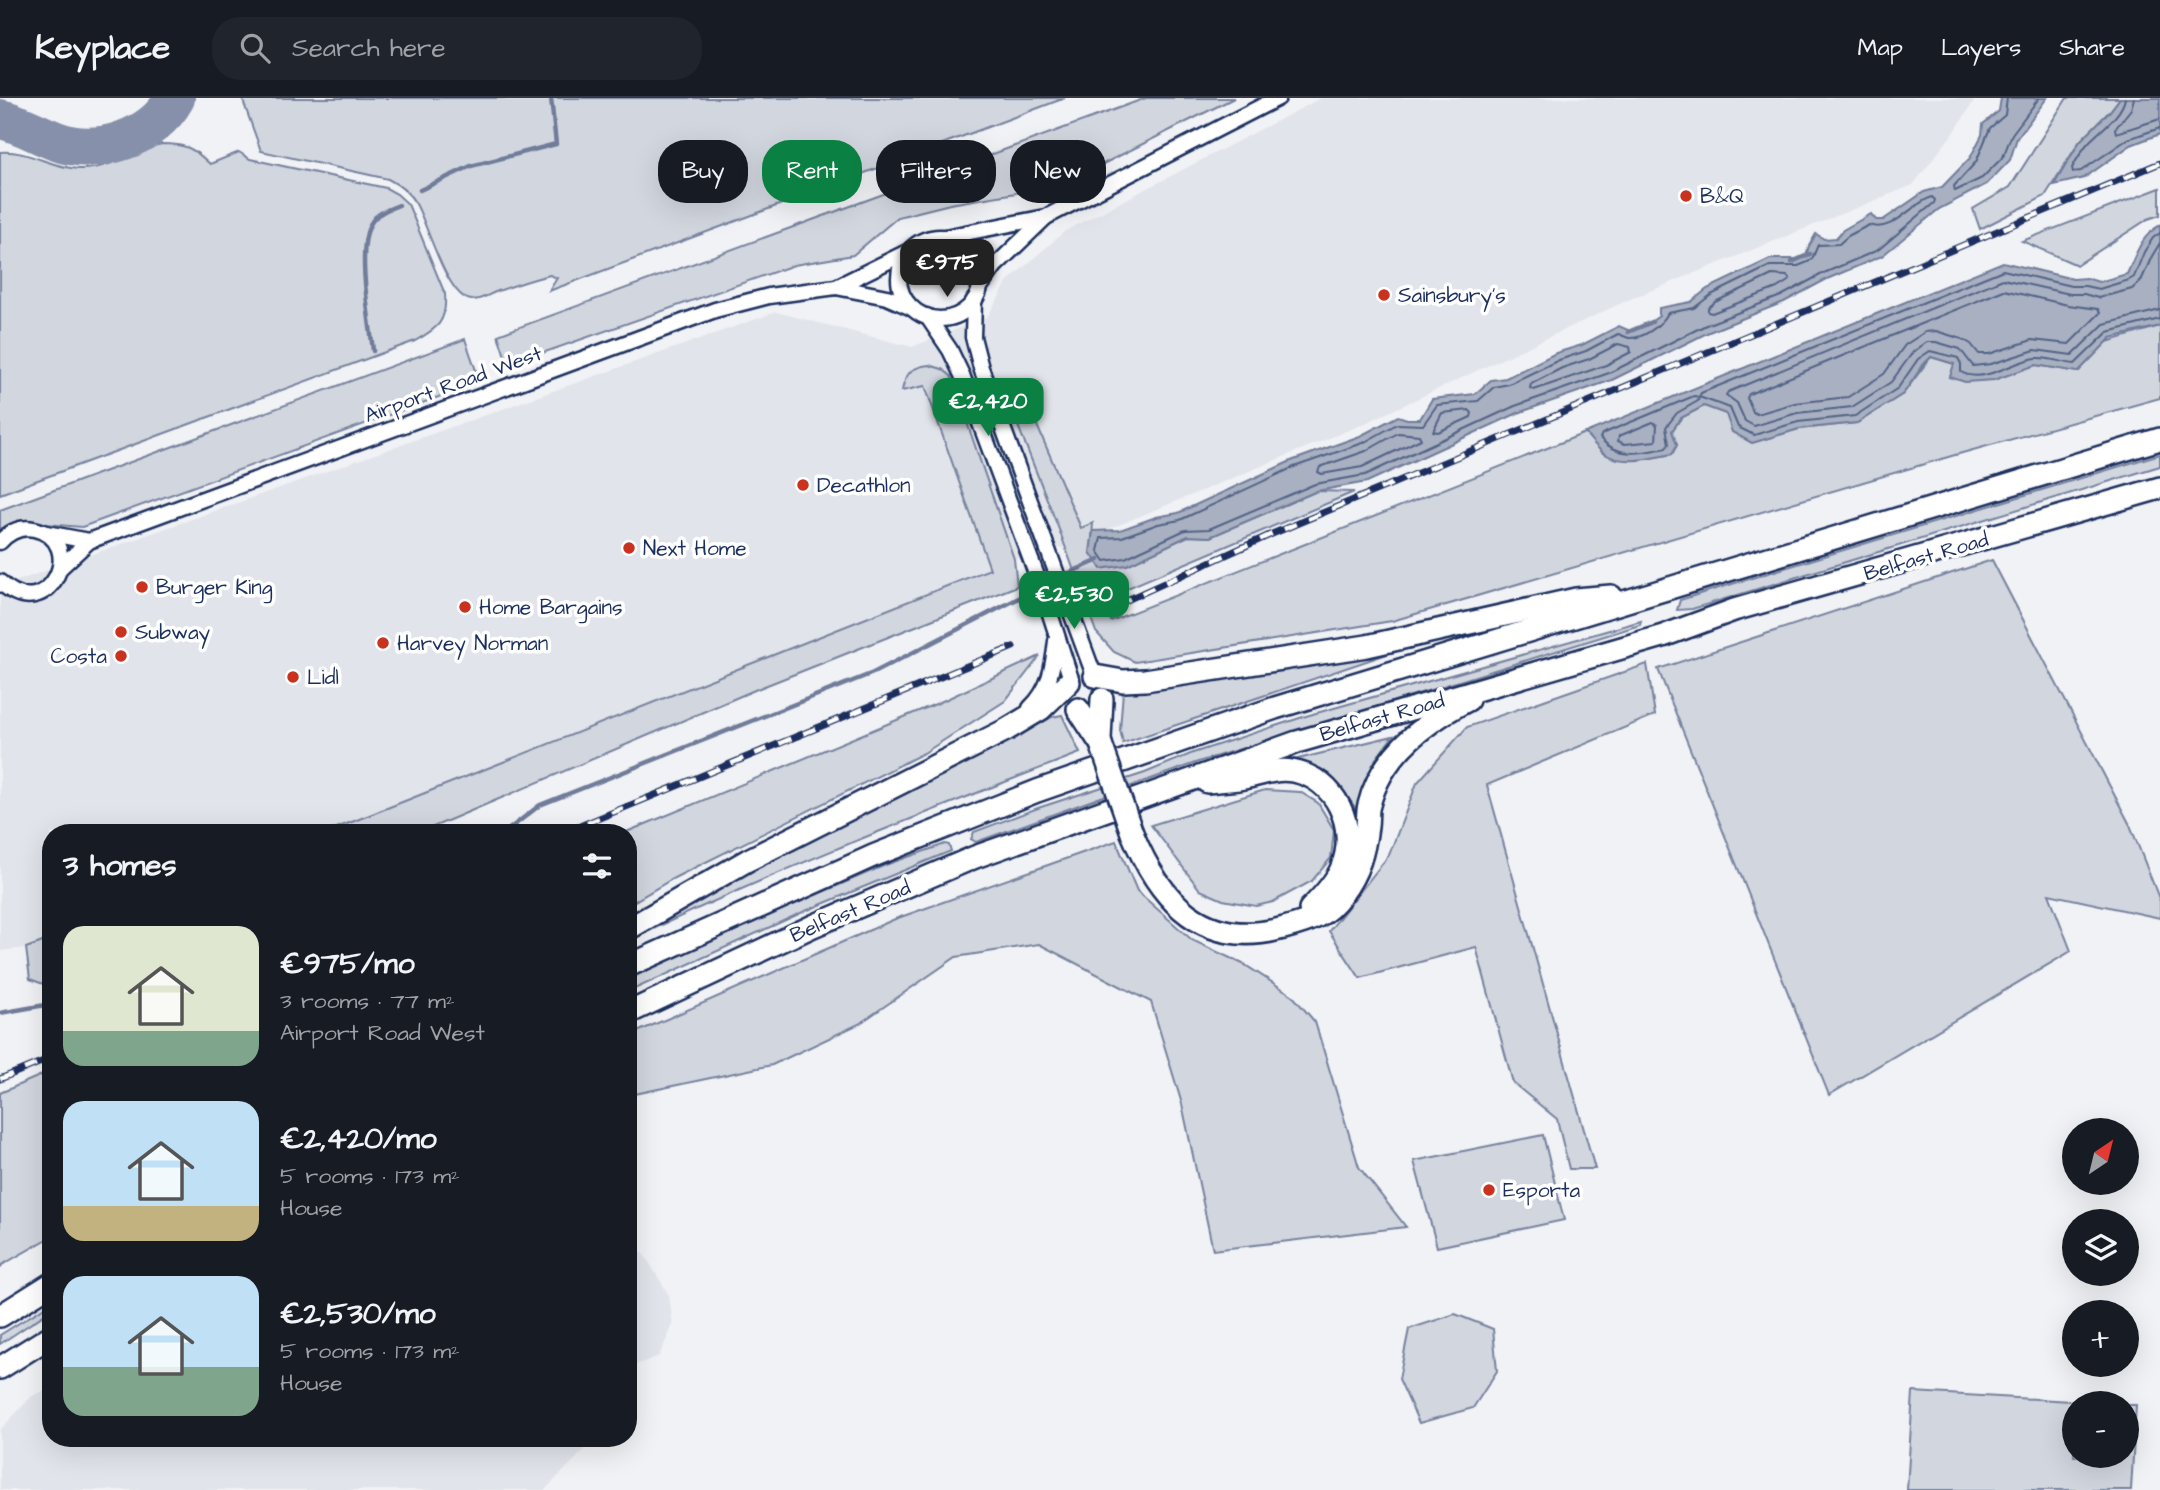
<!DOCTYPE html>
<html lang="en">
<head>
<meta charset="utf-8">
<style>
  body { margin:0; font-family:"Architects Daughter",sans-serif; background:#20242c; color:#f1f3f6; height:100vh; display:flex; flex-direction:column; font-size:26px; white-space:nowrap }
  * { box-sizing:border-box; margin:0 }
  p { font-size:23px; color:#9ea1a6 }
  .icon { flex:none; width:38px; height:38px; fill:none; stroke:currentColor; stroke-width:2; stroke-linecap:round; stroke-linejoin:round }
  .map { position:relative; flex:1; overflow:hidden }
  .drawer { position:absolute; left:42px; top:726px; width:595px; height:623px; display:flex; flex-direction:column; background:#171b24; border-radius:28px; box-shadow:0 7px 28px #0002 }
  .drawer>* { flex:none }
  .top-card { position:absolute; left:658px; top:42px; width:665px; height:63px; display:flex; gap:14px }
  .needle { width:46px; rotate:35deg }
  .tools { position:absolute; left:2062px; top:1020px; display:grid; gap:14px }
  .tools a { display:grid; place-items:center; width:77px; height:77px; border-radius:50%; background:#171b24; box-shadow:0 7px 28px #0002; font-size:35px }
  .price { position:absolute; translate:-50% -60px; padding:0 16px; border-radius:14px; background:#0b8043; color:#fff; font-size:23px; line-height:46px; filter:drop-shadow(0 2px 4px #0008) }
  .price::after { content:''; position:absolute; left:50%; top:42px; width:21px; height:16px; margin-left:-10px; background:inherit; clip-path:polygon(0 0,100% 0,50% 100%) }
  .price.on { background:#222; color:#fff }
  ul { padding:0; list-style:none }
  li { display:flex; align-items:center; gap:21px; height:175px; padding:0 21px }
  li span { display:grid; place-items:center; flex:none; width:196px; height:140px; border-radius:21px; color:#555 }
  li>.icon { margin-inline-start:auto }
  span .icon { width:84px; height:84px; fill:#fffc; stroke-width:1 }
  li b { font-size:30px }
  h2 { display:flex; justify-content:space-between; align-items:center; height:84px; padding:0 21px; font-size:30px }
  .pill { padding:0 24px; border-radius:28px; background:#171b24; box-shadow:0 7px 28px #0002; font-size:24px; line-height:63px }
  .pill.on { background:#0b8043; color:#fff }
  header { display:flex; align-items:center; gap:42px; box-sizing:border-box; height:98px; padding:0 35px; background:#171b24; border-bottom:2px solid #363941 }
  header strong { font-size:33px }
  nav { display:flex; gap:38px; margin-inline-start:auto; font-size:24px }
  .search { width:490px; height:63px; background:#20242c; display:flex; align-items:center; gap:18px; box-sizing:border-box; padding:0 24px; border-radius:28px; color:#9ea1a6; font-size:26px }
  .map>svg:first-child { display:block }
  .built { fill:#e1e4ea }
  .green { fill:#d2d6df; stroke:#76829e; stroke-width:2 }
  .water { fill:#a8b0c2; stroke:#707c9a; stroke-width:2 }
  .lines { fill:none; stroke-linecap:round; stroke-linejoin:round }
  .shore { stroke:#536386; stroke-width:2 }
  .stream { stroke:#707c9a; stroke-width:4.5 }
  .taxiway { stroke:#8690aa; stroke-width:40 }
  .minor-casing { stroke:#1b2f5e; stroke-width:19 }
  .highway-casing { stroke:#1b2f5e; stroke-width:26 }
  .minor { stroke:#fff; stroke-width:14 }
  .highway { stroke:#fff; stroke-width:21 }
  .rail-casing { stroke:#1b2f5e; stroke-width:7 }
  .rail { stroke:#fff; stroke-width:4.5; stroke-dasharray:13; stroke-linecap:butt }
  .highway-bridge-casing { stroke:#1b2f5e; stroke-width:26; stroke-linecap:butt }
  .highway-bridge { stroke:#fff; stroke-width:21 }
  .poi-dot { fill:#c8321e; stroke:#fff; stroke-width:2.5 }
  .labels { text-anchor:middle; stroke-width:7; stroke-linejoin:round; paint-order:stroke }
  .poi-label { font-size:21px; fill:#1b2f5e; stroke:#fff; text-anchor:start }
  .street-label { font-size:21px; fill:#1b2f5e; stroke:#fff }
</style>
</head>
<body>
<header>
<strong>Keyplace</strong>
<div class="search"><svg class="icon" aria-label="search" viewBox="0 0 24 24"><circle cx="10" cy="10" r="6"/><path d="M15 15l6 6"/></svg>Search here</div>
<nav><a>Map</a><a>Layers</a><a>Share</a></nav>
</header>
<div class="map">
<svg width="2160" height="1392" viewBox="0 0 2160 1392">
  <rect width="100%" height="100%" fill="#f1f2f5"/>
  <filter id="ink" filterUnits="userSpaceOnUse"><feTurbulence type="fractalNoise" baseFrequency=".0143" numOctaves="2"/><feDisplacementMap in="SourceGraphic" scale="14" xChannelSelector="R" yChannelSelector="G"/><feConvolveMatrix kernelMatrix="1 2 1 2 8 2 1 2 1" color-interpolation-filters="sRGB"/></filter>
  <g filter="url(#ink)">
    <!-- built -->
    <g class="built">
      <polygon points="1321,0 1976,0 1957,30 1913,87 1628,202 1361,327 1065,449 1014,461 952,278 902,293 925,288 991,471 324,735 51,735 51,841 26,850 0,853 0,489 776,214 912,249 987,219 1009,182 1065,133"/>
      <polygon points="628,1142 645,1158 669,1197 673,1227 659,1258 633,1268 628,1274"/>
      <polygon points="51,1290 51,1340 595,1341 545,1392 0,1392 0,1332 32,1298"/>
    </g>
    <!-- green -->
    <g class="green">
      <path d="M242,0H1065L549,193L557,180L550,177C533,181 515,187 498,193C489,196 482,202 472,202C447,201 428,127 416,106C409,94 400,87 388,81L261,53Z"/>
      <polygon points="1146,0 1234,0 1103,66 1022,94 950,106 898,119 853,157 794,167 508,267 498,237"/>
      <polygon points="2067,0 2120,0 2110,13 2080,43 2045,98 1980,131 1973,111 2010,89"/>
      <path d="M162,46C186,46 193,50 210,66L239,54L250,61L386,90L397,96L408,106L445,196C447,224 438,230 415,243L0,396V54C26,51 52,70 79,71C110,72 134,52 162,46Z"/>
      <polygon points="2160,90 2160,117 2148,121 2077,167 2022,143"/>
      <polygon points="2160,228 2160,300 1955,357 1392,523 1135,564 1114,554 1096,534 1060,434 1005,295 1021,290 1081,430 1093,425 1091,454 1127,467 1188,438 1210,439 1317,393 1354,394 1106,499 1111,523 1585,335 1604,356 1644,361 1672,356 1677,347 1672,333 1681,320 1704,308 1726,316 1733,334 1752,345 1799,331 1857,325 1903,296 1931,259 1955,266 1950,279 2036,267 2078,274 2107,244"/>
      <polygon points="465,241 480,284 82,429 34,425 0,435 0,412"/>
      <path d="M929,267L942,271L951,278L1014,461L1017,488L757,591L419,735H324L990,471L925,288L902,293C905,276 911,269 929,267Z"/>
      <polygon points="2160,356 2160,368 1692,511 1677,512 1680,502 1706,494"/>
      <polygon points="1992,462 2130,727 2160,803 2160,820 2049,796 2071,853 1829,997 1658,571"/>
      <polygon points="1641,523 1640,527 1198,664 976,744 971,741 974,734 1038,710 1145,675 1193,655 1306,618"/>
      <polygon points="1411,548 1123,645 1120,632 1123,593"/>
      <polygon points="1040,558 1005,603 924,655 674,780 628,807 628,735 624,735 938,605"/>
      <polygon points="1647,566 1655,617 1487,687 1595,1071 1569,1071 1557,1021 1513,985 1476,849 1360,880 1329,833 1389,757 1417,685 1467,629"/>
      <path d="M1062,617L1080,655C928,714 775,772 628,843V840C765,757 911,694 1052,619Z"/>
      <polygon points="1393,638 1375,662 1360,740 1355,709 1329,676 1290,663"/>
      <polygon points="1265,692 1300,694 1318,705 1334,732 1331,760 1312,783 1273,804 1256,808 1223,802 1200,792 1151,727"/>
      <polygon points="1116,743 1137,793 1192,842 1245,867 1292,897 1315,924 1359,1069 1406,1129 1213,1152 1182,1006 1151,904 1039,846 956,859 859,926 772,967 635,996 628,1000 628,938 895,821"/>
      <polygon points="945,746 949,747 951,753 803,814 628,894 628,881 692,850 888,766"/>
      <polygon points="51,841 51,884 43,886 30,881 26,850"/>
      <polygon points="51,973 51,1139 2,1167 0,1171 0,995"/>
      <polygon points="1543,1037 1564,1122 1437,1149 1414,1063"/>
      <polygon points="51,1205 51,1212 0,1246 0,1237"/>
      <polygon points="1455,1216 1493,1231 1497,1273 1473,1310 1419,1325 1399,1281 1409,1231"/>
      <polygon points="1913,1294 2105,1305 2074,1306 2074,1358 2126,1358 2126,1307 2136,1307 2131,1392 1907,1392"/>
    </g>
    <!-- water -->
    <g class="water">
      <polygon points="2001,0 2047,0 2017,40 2010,62 1987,86 1939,111 1882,158 1827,181 1784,204 1709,234 1612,282 1518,315 1367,384 1317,393 1210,439 1188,438 1127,467 1101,471 1090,454 1093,433 1120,432 1156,419 1178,415 1291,363 1360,338 1398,318 1407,321 1420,321 1432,301 1475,296 1491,282 1506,280 1556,255 1582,247 1619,228 1630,233 1645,228 1659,218 1659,210 1691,204 1707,191 1770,161 1797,161 1806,158 1809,148 1816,136 1824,141 1836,140 1843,132 1871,116 1876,122 1883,122 1924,94 1942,89 1970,60 1982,37 1983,26 1999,13"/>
      <polygon points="2120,0 2160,0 2160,36 2131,47 2084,80 2054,87 2080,43 2110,13"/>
      <path d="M2160,127V228L2111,240L2078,274L2036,267L1994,282L1965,284L1950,279L1954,266L1931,259L1924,266L1903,296L1857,325L1799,331L1752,345L1732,334L1726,316L1704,308L1681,320L1672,333L1677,347L1672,356C1651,360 1624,368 1605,356C1597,351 1591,341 1585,335L2003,164L2073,181L2086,180L2099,184L2127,176C2136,156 2141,138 2160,127Z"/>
    </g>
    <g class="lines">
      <!-- shore -->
      <g class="shore">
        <polyline points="2007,0 2005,17 1990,30 1976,64 1954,88 1955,93 1982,80 2003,59 2012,36 2039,0"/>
        <path d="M2125,0C2122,18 2100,32 2088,45C2082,52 2077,61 2072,70L2073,74L2081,73L2128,41L2160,30"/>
        <polyline points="2134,0 2131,11 2115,31 2116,35 2160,21"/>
        <path d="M1932,99L1935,102L1934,105L1878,152L1824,175L1781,198L1706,227L1609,275L1515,308L1365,377L1315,386L1209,431L1185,432L1125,460L1105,463L1098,453L1101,440L1122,439L1158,426L1180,422L1294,369L1363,345L1397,326L1423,327L1437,307L1478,303L1494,289L1509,286L1559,262L1586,253L1618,236C1622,237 1625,239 1629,240C1643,241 1662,227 1668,215L1694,210L1711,197L1770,168H1798L1808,164L1812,161L1818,147L1839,146L1848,138L1869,127C1893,136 1910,106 1932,99Z"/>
        <path d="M2160,135L2153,140L2144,154L2134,179L2129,182L2099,191L2085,188H2071L2003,172L1701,295L1699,299L1730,310L1738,329L1754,337L1798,324L1855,318L1898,290L1918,261L1930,253L1958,260L1961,266V274C1983,287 2016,262 2036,260C2048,259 2063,265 2075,266L2108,234L2160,221"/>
        <polyline points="2160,145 2152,158 2141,183 2132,191 2098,200 2084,196 2070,196 2003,181 1728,294 1726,297 1737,305 1745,323 1754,328 1797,315 1852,309 1891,284 1913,254 1927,244 1936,244 1960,251 1973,268 1991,266 2035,252 2072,257 2104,226 2160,212"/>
        <polygon points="1772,177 1787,178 1790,182 1777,190 1712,215 1708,214 1708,210 1715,204"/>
        <polygon points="2004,192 2068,207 2098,211 2100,215 2069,246 2032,242 1989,256 1979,256 1971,246 1962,241 1936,233 1925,234 1905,247 1884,276 1848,299 1795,305 1757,316 1753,314 1747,300 1749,296"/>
        <polygon points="1618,246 1630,249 1631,254 1606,267 1534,292 1530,290 1531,286 1562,270 1589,261"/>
        <path d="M1694,298L1699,299L1698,303L1677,315L1666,329L1669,346L1666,350C1642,355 1618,361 1600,340L1602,336Z"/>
        <polygon points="1469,312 1472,315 1471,319 1438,334 1433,333 1442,315"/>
        <polygon points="1653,324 1657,327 1656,343 1625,346 1618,343 1619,338"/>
        <polygon points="1398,335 1419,337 1421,341 1362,369 1322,376 1318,374 1320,369 1366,353"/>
      </g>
      <!-- stream -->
      <g class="stream">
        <polyline points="420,92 471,68 556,46 551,0"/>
        <polyline points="1792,164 1810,156"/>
        <polyline points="1628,234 1652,224"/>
        <path d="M373,253C370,223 357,155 369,129C374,116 386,112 399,107"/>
        <polyline points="1062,478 1099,462"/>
        <polyline points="504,735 540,707 873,575 1054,482"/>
        <polyline points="0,915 51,906"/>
      </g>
      <!-- taxiway -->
      <path class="taxiway" d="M0,21C20,25 37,36 56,43C98,59 153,40 175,0"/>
      <defs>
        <g id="minor">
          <polyline points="945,139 1046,119 1278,0"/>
          <circle cx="940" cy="180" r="41"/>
          <polyline points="836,189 887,199 912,210"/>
          <polyline points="980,189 995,168 1045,120"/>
          <polyline points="974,202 973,239 981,270 1094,577"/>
          <polyline points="927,218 950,252 962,277 1044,497 1071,581"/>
          <polyline points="46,435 89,443"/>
          <path d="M0,444C9,434 20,428 34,431C89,442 49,531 0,484"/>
          <polyline points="61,469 89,443 715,212 769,198 836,189 909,153"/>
          <path d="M1030,610C1050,591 1053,569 1056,543"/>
        </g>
        <g id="highway">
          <polyline points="1095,578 1123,583 1145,582 1367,548 1576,501 1611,498"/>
          <polyline points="1078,611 1101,646"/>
          <polyline points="1100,641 1102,601"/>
          <path d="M1207,684C1217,683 1228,682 1239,681C1257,678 1274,670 1292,673C1336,680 1358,729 1342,769C1336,784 1321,800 1310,811"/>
          <path d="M1132,735C1160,804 1204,852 1284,830C1310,823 1325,819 1342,796C1358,775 1364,754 1367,728C1368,721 1367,713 1369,707C1381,658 1425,624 1468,602"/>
          <polyline points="628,831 748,762 1006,632 1041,611 1069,584"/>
          <polyline points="628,868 873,758 1037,693 1275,610 2160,341"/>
          <polyline points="628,915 813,828 975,759 1297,644 1663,538 1734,512 2160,390"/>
          <polyline points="0,1218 51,1186"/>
          <polyline points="0,1270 51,1238"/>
        </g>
      </defs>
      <!-- minor casing -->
      <use href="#minor" class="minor-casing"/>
      <!-- highway casing -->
      <use href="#highway" class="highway-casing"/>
      <!-- minor -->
      <use href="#minor" class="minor"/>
      <!-- highway -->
      <use href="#highway" class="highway"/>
      <defs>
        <g id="rail">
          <polyline points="1118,506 1272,436 2160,65"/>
          <polyline points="563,735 1013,549"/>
          <polyline points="0,981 51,960"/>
        </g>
      </defs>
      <!-- rail casing -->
      <use href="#rail" class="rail-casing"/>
      <!-- rail -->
      <use href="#rail" class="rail"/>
      <defs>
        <polyline id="highway-bridge" points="1101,646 1132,735"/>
      </defs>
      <!-- highway-bridge casing -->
      <use href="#highway-bridge" class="highway-bridge-casing"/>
      <!-- highway-bridge -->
      <use href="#highway-bridge" class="highway-bridge"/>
    </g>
  </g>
  <!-- markers -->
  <g class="poi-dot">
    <circle cx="1686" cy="98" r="7"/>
    <circle cx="1384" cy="197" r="7"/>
    <circle cx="803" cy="387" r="7"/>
    <circle cx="629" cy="450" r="7"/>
    <circle cx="142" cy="489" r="7"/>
    <circle cx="465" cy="509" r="7"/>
    <circle cx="121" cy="534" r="7"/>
    <circle cx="383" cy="545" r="7"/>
    <circle cx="121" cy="558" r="7"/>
    <circle cx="293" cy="579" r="7"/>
    <circle cx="1489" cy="1092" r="7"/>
  </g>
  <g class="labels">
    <!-- poi labels -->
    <g class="poi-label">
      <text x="1700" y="105">B&amp;Q</text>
      <text x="1398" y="204">Sainsbury's</text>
      <text x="817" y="394">Decathlon</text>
      <text x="643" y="457">Next Home</text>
      <text x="156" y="496">Burger King</text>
      <text x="479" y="516">Home Bargains</text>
      <text x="135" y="541">Subway</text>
      <text x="397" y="552">Harvey Norman</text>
      <text x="107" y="565" text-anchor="end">Costa</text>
      <text x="307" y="586">Lidl</text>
      <text x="1503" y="1099">Esporta</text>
    </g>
    <!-- street labels -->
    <g class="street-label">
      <text transform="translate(453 286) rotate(-20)" y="7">Airport Road West</text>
      <text transform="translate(1926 458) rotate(-16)" y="7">Belfast Road</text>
      <text transform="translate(1382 619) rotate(-16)" y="7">Belfast Road</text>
      <text transform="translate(850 813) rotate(-23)" y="7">Belfast Road</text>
    </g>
  </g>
</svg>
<div class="tools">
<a><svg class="needle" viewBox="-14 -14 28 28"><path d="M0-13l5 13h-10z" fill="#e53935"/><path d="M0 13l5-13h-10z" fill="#9ea1a6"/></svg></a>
<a><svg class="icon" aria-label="layers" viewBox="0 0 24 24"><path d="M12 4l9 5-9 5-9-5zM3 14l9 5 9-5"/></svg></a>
<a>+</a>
<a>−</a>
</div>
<b class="price on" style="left:947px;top:201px">€975</b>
<b class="price" style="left:988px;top:340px">€2,420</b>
<b class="price" style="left:1074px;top:533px">€2,530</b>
<div class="top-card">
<a class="pill">Buy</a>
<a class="pill on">Rent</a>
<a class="pill">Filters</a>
<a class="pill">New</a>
</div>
<section class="drawer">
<h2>3 homes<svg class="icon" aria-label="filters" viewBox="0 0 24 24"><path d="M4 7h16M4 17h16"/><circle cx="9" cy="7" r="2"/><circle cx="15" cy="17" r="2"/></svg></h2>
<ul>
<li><span style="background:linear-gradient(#dfe7d0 75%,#7fa58c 0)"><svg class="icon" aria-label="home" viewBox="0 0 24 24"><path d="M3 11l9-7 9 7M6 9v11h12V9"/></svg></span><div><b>€975/mo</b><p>3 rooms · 77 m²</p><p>Airport Road West</p></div></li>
<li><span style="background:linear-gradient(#bfe0f5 75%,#c2b280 0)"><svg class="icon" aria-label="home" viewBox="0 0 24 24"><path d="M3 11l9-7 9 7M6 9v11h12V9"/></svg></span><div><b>€2,420/mo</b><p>5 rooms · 173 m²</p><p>House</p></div></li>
<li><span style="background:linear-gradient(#bfe0f5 65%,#7fa58c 0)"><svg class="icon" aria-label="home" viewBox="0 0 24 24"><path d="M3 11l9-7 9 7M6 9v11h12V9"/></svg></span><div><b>€2,530/mo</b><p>5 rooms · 173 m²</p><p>House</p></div></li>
</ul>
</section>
</div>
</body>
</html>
